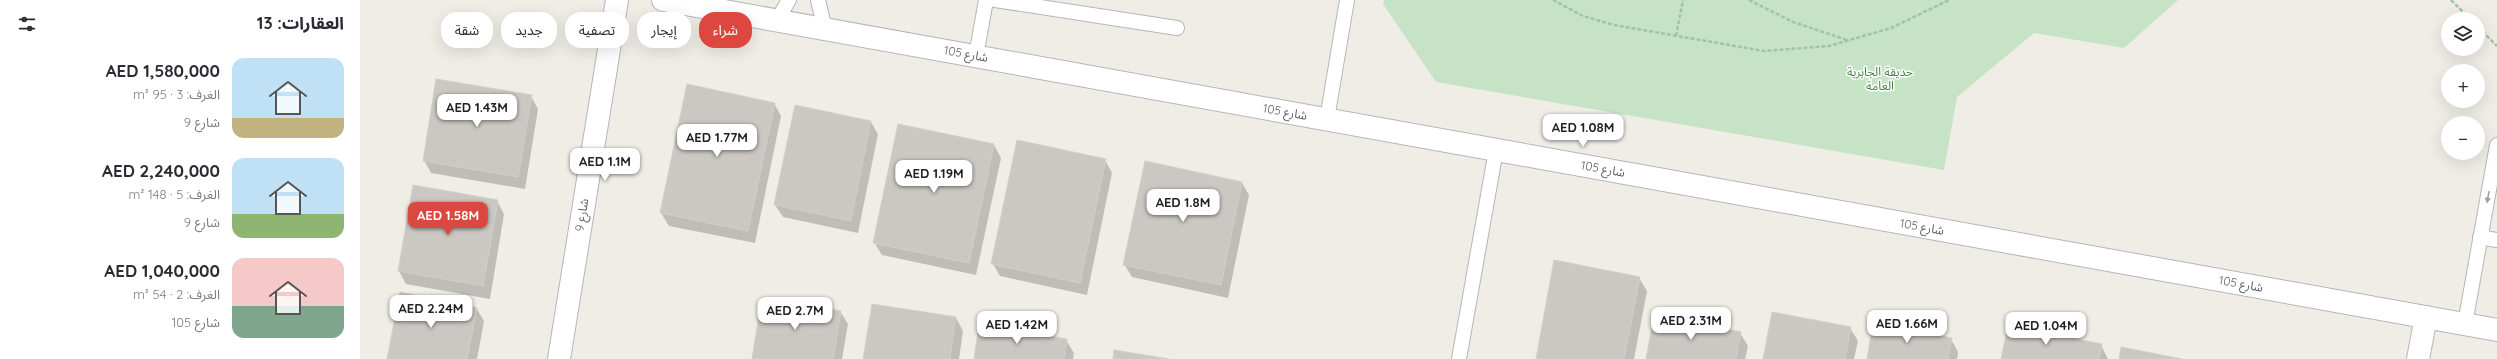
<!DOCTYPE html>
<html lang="ar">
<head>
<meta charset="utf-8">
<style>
  body { margin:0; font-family:Quicksand,"Noto Sans Arabic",sans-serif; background:#f7f7f7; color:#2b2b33; direction:rtl; height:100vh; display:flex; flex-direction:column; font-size:15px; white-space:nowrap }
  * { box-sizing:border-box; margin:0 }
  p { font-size:13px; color:#7c7c81 }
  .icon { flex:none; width:22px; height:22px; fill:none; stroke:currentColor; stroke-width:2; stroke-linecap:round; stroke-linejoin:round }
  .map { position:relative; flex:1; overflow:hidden; direction:ltr }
  .side { display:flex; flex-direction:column; background:#fff; width:360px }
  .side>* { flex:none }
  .banner { position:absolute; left:12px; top:12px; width:380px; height:36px; direction:rtl; display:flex; gap:8px }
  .fabs { position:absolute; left:2081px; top:12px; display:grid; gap:8px }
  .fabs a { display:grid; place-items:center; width:44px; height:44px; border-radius:50%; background:#fff; box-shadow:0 4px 16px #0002; font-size:20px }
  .price { position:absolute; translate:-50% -34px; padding:0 9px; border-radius:8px; background:#fff; color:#222; font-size:13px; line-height:26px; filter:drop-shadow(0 1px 2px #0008) }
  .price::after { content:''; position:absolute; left:50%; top:24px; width:12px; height:9px; margin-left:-6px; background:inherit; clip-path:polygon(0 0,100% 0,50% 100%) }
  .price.active { background:#dc483f; color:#fff }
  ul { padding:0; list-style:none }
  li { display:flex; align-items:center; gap:12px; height:100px; padding:0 16px }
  li span { display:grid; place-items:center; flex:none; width:112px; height:80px; border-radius:12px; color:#555 }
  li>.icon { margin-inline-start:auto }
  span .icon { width:48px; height:48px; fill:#fffc; stroke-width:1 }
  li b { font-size:17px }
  h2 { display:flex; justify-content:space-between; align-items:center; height:48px; padding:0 16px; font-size:17px }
  .chip { padding:0 14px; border-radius:16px; background:#fff; box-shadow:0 4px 16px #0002; font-size:14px; line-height:36px }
  .chip.active { background:#dc483f; color:#fff }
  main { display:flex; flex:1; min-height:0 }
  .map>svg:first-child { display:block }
  .green { fill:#c6e4c5 }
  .shadow { fill:#0003 }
  .building { fill:#cbc8c3; stroke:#d3cfc5 }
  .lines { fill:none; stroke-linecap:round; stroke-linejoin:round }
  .service-casing { stroke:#b3b6ba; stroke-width:16 }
  .minor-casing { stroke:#b3b6ba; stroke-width:24 }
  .path { stroke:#9ec5a9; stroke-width:2.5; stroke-dasharray:4 2; stroke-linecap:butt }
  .service { stroke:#fff; stroke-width:14 }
  .minor { stroke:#fff; stroke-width:22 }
  .oneway { fill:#9ea0a3 }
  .labels { text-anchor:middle; stroke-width:3; stroke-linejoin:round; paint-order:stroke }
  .street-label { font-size:12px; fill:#5e6165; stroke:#fff }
  .park-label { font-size:12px; fill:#3d853f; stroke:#fff }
</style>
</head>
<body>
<main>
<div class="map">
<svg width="2137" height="359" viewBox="0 0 2137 359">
  <rect width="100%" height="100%" fill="#efede6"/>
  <!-- green -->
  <polygon class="green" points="1024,0 1818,0 1764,48 1674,33 1597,97 1584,170 1076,82 1023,4"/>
  <!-- shadow -->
  <g class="shadow">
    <polygon points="171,96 178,109 165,189 71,173 64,160"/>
    <polygon points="414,103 421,116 395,243 309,226 301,213"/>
    <polygon points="511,122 518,134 498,233 423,217 415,205"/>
    <polygon points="634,145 641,158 616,275 522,255 514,242"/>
    <polygon points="745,160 752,173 727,295 640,276 633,264"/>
    <polygon points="882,183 889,195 868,298 772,277 764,264"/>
    <polygon points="137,201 144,214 130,299 46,284 39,271"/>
    <polygon points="1279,278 1287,291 1274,359 1177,359"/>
    <polygon points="117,309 124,321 117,359 28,359"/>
    <polygon points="480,311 488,324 482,359 393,359"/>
    <polygon points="596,318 603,331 599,359 504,359"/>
    <polygon points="1490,328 1498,341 1494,359 1404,359"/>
    <polygon points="1380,333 1388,346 1385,359 1287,359"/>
    <polygon points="1591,339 1598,352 1597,359 1508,359"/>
    <polygon points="706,340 714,353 713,359 615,359"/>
    <polygon points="1741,345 1748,359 1642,359"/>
  </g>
  <!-- building -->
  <g class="building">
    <polygon points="76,79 172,95 158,177 63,161"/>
    <polygon points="327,84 415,103 388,231 300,213"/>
    <polygon points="435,105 511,121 491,221 414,205"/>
    <polygon points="538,124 634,144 609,263 513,243"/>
    <polygon points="657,140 746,159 720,283 631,264"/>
    <polygon points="785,161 882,182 861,285 763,265"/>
    <polygon points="53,185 138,200 123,286 38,271"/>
    <polygon points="1194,260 1280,277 1264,359 1176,359"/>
    <polygon points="40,292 117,308 107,359 27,359"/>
    <polygon points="402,297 481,311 473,359 392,359"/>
    <polygon points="512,304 596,317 590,359 503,359"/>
    <polygon points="1412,312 1491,327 1485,359 1403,359"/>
    <polygon points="1294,315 1381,332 1376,359 1286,359"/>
    <polygon points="1513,323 1592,338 1588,359 1507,359"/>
    <polygon points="619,325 707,339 704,359 614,359"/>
    <polygon points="1648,326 1742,344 1739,359 1641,359"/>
    <polygon points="1761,347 1822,359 1759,359"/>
    <polygon points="754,350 809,359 753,359"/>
  </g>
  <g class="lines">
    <defs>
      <g id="service">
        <polyline points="458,0 465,29"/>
        <polyline points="635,0 817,28"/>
        <polyline points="417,20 429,0"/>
        <polyline points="616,56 626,0"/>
        <polyline points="967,119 987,0"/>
        <polyline points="2120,237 2137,240"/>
        <polyline points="2105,324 2137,145"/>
        <polyline points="1099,359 1136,150"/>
      </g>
      <g id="minor">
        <polyline points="303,0 2137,330"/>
        <polyline points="199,359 257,0"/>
        <polyline points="2058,359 2066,317"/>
      </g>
    </defs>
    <!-- service casing -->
    <use href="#service" class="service-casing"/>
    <!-- minor casing -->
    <use href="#minor" class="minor-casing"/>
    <!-- path -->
    <g class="path">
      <polyline points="1193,0 1223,16 1254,25 1404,51 1469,46 1531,28 1589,0"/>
      <polyline points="1389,0 1433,22 1487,40"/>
      <polyline points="2091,0 2110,19"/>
      <polyline points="2118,27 2137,46"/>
      <polyline points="1316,36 1323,0"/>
    </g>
    <!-- service -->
    <use href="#service" class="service"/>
    <!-- minor -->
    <use href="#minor" class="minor"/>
  </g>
  <!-- one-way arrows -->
  <defs><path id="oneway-solid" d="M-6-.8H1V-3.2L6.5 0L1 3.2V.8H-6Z"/></defs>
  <use class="oneway" href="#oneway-solid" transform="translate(2128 197) rotate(100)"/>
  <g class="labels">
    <!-- street labels -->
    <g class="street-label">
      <text transform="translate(606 54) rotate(10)" y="4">شارع 105</text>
      <text transform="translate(925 112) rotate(10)" y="4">شارع 105</text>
      <text transform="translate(1243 169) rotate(10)" y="4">شارع 105</text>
      <text transform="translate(222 215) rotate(-81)" y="4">شارع 9</text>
      <text transform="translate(1562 227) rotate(10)" y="4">شارع 105</text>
      <text transform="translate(1881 284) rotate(10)" y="4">شارع 105</text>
    </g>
    <!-- park labels -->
    <g class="park-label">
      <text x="1520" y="76">حديقة الجابرية<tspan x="1520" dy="14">العامة</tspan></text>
    </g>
  </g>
</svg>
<div class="fabs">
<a><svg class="icon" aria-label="layers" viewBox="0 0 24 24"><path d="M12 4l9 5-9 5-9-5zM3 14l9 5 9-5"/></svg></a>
<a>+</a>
<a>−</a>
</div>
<b class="price" style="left:117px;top:128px">AED 1.43M</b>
<b class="price" style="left:1223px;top:148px">AED 1.08M</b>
<b class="price" style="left:357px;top:158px">AED 1.77M</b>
<b class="price" style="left:245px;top:182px">AED 1.1M</b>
<b class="price" style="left:574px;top:194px">AED 1.19M</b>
<b class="price" style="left:823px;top:223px">AED 1.8M</b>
<b class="price active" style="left:88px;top:236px">AED 1.58M</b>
<b class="price" style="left:71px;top:329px">AED 2.24M</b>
<b class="price" style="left:435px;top:331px">AED 2.7M</b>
<b class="price" style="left:1331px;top:341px">AED 2.31M</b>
<b class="price" style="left:1547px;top:344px">AED 1.66M</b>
<b class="price" style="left:657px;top:345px">AED 1.42M</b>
<b class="price" style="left:1686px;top:346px">AED 1.04M</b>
<div class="banner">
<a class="chip active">شراء</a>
<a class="chip">إيجار</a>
<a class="chip">تصفية</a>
<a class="chip">جديد</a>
<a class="chip">شقة</a>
</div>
</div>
<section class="side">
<h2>العقارات: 13<svg class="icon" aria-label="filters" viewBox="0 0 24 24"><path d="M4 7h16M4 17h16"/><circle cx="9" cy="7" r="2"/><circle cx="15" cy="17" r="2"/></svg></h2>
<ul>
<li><span style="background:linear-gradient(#bfe0f5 75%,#c2b280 0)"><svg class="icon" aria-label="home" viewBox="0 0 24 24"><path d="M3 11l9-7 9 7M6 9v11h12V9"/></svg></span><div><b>AED 1,580,000</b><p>الغرف: 3 · 95 m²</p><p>شارع 9</p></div></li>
<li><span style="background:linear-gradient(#bfe0f5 70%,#8fb573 0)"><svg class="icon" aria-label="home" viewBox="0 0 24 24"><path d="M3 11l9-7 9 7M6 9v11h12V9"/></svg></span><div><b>AED 2,240,000</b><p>الغرف: 5 · 148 m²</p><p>شارع 9</p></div></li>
<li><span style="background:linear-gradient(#f6c9c9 60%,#7fa58c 0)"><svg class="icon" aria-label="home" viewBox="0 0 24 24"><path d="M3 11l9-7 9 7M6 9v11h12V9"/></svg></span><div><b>AED 1,040,000</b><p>الغرف: 2 · 54 m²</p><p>شارع 105</p></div></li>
</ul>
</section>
</main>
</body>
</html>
